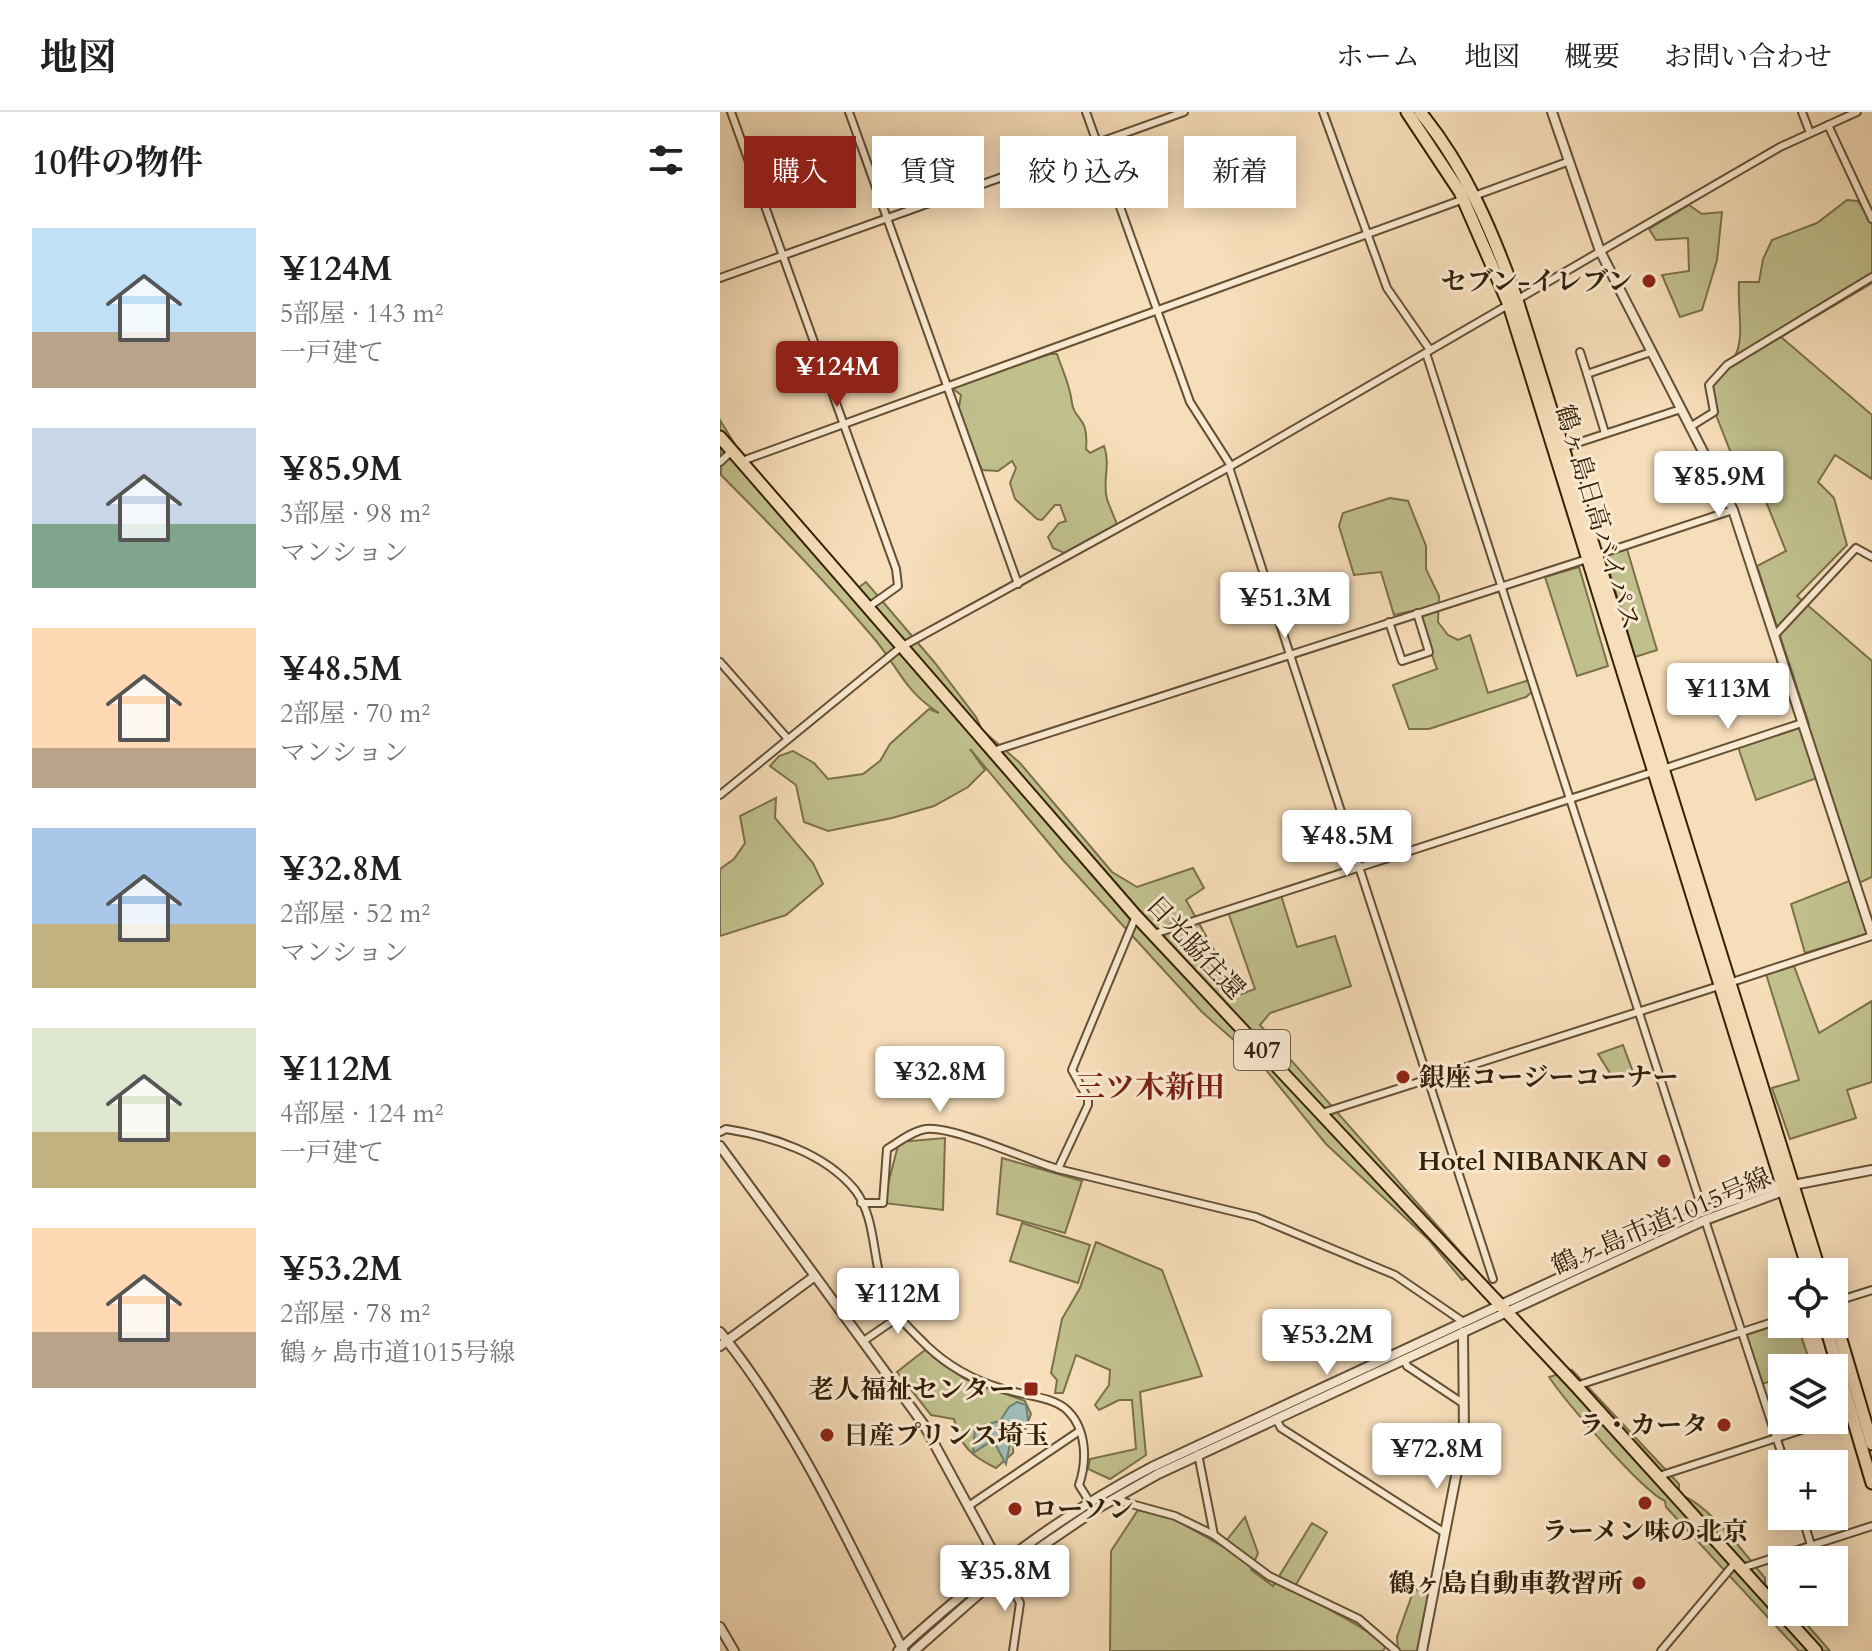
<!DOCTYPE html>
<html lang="ja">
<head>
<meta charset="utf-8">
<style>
  body { margin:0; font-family:Cardo,"Noto Serif JP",serif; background:#f2f2f2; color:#202124; height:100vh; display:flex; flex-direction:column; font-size:30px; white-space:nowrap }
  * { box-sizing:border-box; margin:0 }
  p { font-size:26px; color:#757577 }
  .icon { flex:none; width:44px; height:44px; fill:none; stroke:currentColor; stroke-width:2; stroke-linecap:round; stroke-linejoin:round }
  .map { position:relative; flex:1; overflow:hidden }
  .sheet { display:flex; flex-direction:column; background:#fff; width:720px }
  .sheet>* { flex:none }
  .top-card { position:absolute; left:24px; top:24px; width:760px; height:72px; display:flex; gap:16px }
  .tools { position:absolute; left:1048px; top:1146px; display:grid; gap:16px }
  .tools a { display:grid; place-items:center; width:80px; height:80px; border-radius:0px; background:#fff; box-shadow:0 4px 20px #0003; font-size:40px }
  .price { position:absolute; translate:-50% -68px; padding:0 18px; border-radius:8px; background:#fff; color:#222; font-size:26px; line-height:52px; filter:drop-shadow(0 2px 4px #0008) }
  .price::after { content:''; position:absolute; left:50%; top:48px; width:24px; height:18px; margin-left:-12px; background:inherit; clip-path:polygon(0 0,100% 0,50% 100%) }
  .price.on { background:#8f2418; color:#fff }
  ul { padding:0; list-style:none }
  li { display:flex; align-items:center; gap:24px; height:200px; padding:0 32px }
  li span { display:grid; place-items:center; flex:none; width:224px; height:160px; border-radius:0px; color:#555 }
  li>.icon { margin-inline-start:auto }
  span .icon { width:96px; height:96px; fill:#fffc; stroke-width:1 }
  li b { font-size:34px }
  h2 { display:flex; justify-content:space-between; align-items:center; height:96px; padding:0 32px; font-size:34px }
  .tag { padding:0 28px; border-radius:0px; background:#fff; box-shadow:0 4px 20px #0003; font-size:28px; line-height:72px }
  .tag.on { background:#8f2418; color:#fff }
  header { display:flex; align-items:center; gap:48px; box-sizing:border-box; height:112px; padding:0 40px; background:#fff; border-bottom:2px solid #e0e0e0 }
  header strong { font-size:38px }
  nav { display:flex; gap:44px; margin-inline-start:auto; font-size:28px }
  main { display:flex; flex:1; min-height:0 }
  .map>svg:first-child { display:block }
  .green { fill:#c0c08d; stroke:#7a704a; stroke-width:2 }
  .water { fill:#9ebbb6; stroke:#737d70; stroke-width:2 }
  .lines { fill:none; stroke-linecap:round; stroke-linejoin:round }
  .minor-casing { stroke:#645034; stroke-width:10 }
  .tertiary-casing { stroke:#645034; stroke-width:12 }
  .trunk-casing { stroke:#332108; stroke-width:15 }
  .minor { stroke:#faead2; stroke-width:6 }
  .tertiary { stroke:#faead2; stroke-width:8 }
  .trunk { stroke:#f7deba; stroke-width:11 }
  .poi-dot { fill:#8f2418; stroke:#faead2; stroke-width:3 }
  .labels { text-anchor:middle; stroke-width:6; stroke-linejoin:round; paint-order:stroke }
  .shield { fill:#faead2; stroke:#6f5d45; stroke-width:2 }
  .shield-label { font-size:24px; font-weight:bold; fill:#332108 }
  .poi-label { font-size:26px; font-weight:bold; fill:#332108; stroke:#faead2; text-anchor:end }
  .street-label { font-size:26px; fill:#332108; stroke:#faead2 }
  .quarter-label { font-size:30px; font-weight:bold; fill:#7a1f14; stroke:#faead2 }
</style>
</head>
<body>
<header>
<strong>地図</strong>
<nav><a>ホーム</a><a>地図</a><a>概要</a><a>お問い合わせ</a></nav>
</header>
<main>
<section class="sheet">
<h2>10件の物件<svg class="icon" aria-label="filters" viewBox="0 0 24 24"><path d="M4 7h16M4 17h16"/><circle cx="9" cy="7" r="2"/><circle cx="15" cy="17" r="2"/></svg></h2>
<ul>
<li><span style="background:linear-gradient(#bfe0f5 65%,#b9a48a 0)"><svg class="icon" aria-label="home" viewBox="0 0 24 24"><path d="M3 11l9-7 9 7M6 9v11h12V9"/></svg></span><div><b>¥124M</b><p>5部屋 · 143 m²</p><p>一戸建て</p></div></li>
<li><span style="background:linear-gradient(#c9d6e8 60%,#7fa58c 0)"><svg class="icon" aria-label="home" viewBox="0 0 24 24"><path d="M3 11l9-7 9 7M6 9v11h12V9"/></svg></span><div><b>¥85.9M</b><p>3部屋 · 98 m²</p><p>マンション</p></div></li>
<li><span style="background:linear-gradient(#ffd9b3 75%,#b9a48a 0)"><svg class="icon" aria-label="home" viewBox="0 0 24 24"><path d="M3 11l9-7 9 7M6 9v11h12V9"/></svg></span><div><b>¥48.5M</b><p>2部屋 · 70 m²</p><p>マンション</p></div></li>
<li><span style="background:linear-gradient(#a9c7e8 60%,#c2b280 0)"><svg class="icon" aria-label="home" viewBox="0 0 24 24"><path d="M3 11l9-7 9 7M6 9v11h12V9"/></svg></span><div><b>¥32.8M</b><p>2部屋 · 52 m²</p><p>マンション</p></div></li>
<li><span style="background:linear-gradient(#dfe7d0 65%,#c2b280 0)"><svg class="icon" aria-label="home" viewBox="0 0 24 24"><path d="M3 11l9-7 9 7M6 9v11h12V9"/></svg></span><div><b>¥112M</b><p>4部屋 · 124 m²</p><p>一戸建て</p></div></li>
<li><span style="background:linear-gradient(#ffd9b3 65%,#b9a48a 0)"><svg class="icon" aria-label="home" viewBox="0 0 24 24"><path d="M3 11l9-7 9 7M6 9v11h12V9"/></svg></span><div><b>¥53.2M</b><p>2部屋 · 78 m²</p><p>鶴ヶ島市道1015号線</p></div></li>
</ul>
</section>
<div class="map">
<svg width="1152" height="1539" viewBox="0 0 1152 1539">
  <rect width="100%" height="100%" fill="#f7deba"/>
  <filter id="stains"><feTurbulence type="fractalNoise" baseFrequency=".0025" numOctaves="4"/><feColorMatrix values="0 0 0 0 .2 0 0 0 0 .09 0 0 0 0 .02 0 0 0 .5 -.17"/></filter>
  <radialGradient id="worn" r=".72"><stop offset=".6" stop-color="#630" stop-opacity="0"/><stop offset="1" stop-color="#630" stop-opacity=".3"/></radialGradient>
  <!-- green -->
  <g class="green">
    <path d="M1127,88L1138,89L1152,112V171L1061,225L1152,303V367L1115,343L1098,370L1114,386L1127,433L1077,484L1152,549V765L1132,774L1147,822L1085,841L1071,792L1137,766L1105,663L1036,688L1018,635L1089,612L1037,454L1066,439L1038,370L1022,369L996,303L993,273C1032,236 1017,219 1019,170H1039L1043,147L1052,128L1097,111Z"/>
    <polygon points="969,93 982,102 1002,100 997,148 982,198 960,205 942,163 969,159 968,126 936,128 929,117"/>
    <path d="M330,242H337C343,260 350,273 352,291C354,309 369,303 366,337L370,341L384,334C391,353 382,369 387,387C390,396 393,402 397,412L344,441L333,436L328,425L339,411L346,409L340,393H335L322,408L317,407L295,387L290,371L296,356L292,349L278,359L262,358L238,301L241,283L233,277C249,263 308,250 330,242Z"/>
    <path d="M0,308L27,352L36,357L135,478L146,470L215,551L256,605L262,618L300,651L392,760L417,775L473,756L484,776L466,788L519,883L535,877L508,800L561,783L577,835L615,824L631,874L550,901L540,913L759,1161L742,1168L709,1128L606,1032L542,953L482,900L343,748L250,637L265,658L248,675L214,694L172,706L108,719L84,710L76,673L50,654L59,644L73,639L94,651L108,667L143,662L160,649L170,632L209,597L219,601C182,577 179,555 152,524C104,468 53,415 1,363Z"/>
    <polygon points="670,386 688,389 706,434 706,457 719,484 718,510 728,523 738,528 750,523 768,581 809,568 813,579 806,585 709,617 689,617 673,573 717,557 696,498 674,503 661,460 634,463 619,414 623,401"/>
    <polygon points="907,437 937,538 915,545 885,444"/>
    <polygon points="859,455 888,554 857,564 825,465"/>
    <polygon points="56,686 55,706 93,751 103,772 66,803 0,824 0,757 14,747 25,731 20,704"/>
    <polygon points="1074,854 1099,921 1152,889 1152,970 1127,978 1136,1006 1070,1027 1052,976 1079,968 1046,862"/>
    <polygon points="903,933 913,960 893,966 878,942"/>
    <polygon points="225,1026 223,1098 163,1091 179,1030"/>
    <polygon points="282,1046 362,1069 345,1121 277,1102"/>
    <polygon points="302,1111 370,1133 358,1171 290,1149"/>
    <polygon points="376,1130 442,1158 482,1264 420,1280 426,1343 390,1367 368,1357 370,1347 416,1337 412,1288 399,1288 379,1298 375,1293 389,1273 390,1258 356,1243 343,1281 335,1281 337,1268 331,1261 342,1207 360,1176"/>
    <polygon points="1062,1209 1077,1212 1092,1256 1062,1256 1062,1265 1042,1272 1026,1221"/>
    <path d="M205,1238L245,1267L305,1289L311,1302L305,1318L294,1327L293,1341L276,1356C251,1344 240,1334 234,1307L211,1303L177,1260Z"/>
    <path d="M852,1258L959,1372V1383C986,1388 1027,1445 1045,1466V1473L1062,1486V1500H1076L1110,1539H1079L946,1395L945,1389C921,1378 846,1290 829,1265Z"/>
    <path d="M418,1398L454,1407L502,1434L525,1405L538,1441L531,1458L553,1474L592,1411L607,1420L574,1476C604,1498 638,1509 666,1534L663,1539H390L391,1439Z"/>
    <polygon points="707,1465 713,1465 698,1539 678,1539 677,1525 692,1483"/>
  </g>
  <!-- water -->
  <polygon class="water" points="297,1290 306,1293 308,1308 291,1326 286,1352 273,1328 253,1341 255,1315 280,1309 289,1295"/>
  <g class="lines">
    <defs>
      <g id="minor">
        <polyline points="11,0 176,457 178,474 147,496"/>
        <polyline points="129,0 298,472"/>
        <polyline points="366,0 470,290 511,354"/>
        <polyline points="603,0 667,176 710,238"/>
        <polyline points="1082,0 1090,21"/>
        <polyline points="1108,13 1152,107"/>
        <polyline points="754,84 847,50"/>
        <polyline points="0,166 464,0"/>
        <polyline points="860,240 867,262"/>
        <polyline points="706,241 983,1099"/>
        <polyline points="970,315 994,300 989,273 1007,253 1152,165"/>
        <polyline points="885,321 867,262 931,240"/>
        <polyline points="845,335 961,297"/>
        <polyline points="22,349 744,87"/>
        <polyline points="0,350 12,339"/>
        <polyline points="509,355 773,1167"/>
        <polyline points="877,443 1013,398"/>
        <polyline points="669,510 682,549 709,540 697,501"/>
        <polyline points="1054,524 1136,436 1152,445"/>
        <polyline points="0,550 68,627"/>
        <polyline points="273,639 867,447"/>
        <polyline points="943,657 1082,611"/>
        <polyline points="0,683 181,535 511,354 1060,35 1137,0"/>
        <polyline points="416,804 352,958 368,987 368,993 338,1057 536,1105 675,1163 742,1209"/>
        <polyline points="434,822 933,660"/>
        <polyline points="1009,871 1152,824"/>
        <polyline points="602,1001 999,874"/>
        <path d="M0,1020L6,1017C51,1024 105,1041 135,1078C157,1107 152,1150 165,1182C173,1202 192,1219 207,1234C227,1253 254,1268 280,1276C299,1283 334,1284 348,1299C367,1318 367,1350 359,1373L369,1389"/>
        <path d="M141,1091H163L167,1037C179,1030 192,1019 206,1017C234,1014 307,1048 338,1057"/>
        <polyline points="985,1108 1065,1352"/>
        <polyline points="1114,1190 1152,1178"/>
        <polyline points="145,1228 180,1204"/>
        <polyline points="684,1247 687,1254 744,1292"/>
        <polyline points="856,1274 1062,1207"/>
        <polyline points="556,1307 561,1316 725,1421"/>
        <polyline points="1114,1307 1134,1301"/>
        <polyline points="478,1342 494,1423"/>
        <polyline points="936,1365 1112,1308"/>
        <polyline points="399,1385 404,1390 455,1404 494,1423 549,1464 639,1507 676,1539"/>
        <polyline points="250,1393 358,1320"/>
        <polyline points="1082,1404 1091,1433"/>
        <polyline points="1022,1456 1152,1414"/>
        <polyline points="284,1460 300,1491 293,1539"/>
        <polyline points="297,1482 305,1475 316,1453 335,1439"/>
        <polyline points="941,1539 1015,1451"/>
      </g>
      <g id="tertiary">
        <polyline points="832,0 880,139 1013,398 1152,823"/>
        <polyline points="0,1034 204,1313 279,1451"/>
        <path d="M0,1220C77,1315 128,1430 183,1538"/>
        <polyline points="0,1234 95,1164"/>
        <polyline points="0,1515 14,1539"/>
        <path d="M178,1539C257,1467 338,1404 432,1355L983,1099L1061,1072L1073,1073L1152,1058"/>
        <polyline points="194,1539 284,1460 378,1396 438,1362 985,1108 1066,1078"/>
        <polyline points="702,1539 744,1323 743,1220"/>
      </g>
      <g id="trunk">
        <polyline points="687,0 740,80 789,193 1089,1160"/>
        <path d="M700,0C746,56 773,121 797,188L1100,1160"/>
        <polyline points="0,325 416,804 856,1274 1096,1539"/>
        <polyline points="1114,1204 1152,1332"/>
        <polyline points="1105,1212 1152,1371"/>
      </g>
    </defs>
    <!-- minor casing -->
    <use href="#minor" class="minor-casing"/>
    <!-- tertiary casing -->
    <use href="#tertiary" class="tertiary-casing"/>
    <!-- trunk casing -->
    <use href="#trunk" class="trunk-casing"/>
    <!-- minor -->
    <use href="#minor" class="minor"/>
    <!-- tertiary -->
    <use href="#tertiary" class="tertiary"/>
    <!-- trunk -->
    <use href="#trunk" class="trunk"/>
  </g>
  <!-- markers -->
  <g class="poi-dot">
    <circle cx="929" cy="169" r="8"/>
    <circle cx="683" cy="965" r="8"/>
    <circle cx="944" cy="1049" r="8"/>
    <rect x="303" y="1269" width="16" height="16" rx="4"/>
    <circle cx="1004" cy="1313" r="8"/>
    <circle cx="107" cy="1323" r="8"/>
    <circle cx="925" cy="1391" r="8"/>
    <circle cx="295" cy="1397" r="8"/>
    <circle cx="919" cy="1471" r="8"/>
  </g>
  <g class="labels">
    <!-- shield labels -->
    <rect class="shield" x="514" y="918" width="56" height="40" rx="6"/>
    <g class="shield-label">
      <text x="542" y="946">407</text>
    </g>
    <!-- poi labels -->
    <g class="poi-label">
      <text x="913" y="178">セブン-イレブン</text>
      <text x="699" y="974" text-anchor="start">銀座コージーコーナー</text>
      <text x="928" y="1058">Hotel NIBANKAN</text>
      <text x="295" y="1286">老人福祉センター</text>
      <text x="988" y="1322">ラ・カータ</text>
      <text x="123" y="1332" text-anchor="start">日産プリンス埼玉</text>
      <text x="311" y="1406" text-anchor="start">ローソン</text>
      <text x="925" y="1428" text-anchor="middle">ラーメン味の北京</text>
      <text x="903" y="1480">鶴ヶ島自動車教習所</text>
    </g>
    <!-- street labels -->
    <g class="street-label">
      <text transform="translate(878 405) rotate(73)" y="9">鶴ヶ島日高バイパス</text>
      <text transform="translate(476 835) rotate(47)" y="9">日光脇往還</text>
      <text transform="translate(941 1109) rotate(-23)" y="9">鶴ヶ島市道1015号線</text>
    </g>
    <!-- quarter labels -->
    <g class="quarter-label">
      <text x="430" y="985">三ツ木新田</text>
    </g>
  </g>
  <rect width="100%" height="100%" filter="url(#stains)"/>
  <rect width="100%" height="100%" fill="url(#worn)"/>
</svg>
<div class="tools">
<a><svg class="icon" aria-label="locate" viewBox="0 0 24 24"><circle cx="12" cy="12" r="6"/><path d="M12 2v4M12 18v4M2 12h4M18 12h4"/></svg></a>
<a><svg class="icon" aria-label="layers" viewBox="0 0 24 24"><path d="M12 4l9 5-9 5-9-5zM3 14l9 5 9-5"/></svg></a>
<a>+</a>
<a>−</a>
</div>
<b class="price on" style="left:117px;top:297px">¥124M</b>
<b class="price" style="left:999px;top:407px">¥85.9M</b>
<b class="price" style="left:565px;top:528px">¥51.3M</b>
<b class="price" style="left:1008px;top:619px">¥113M</b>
<b class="price" style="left:627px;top:766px">¥48.5M</b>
<b class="price" style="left:220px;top:1002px">¥32.8M</b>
<b class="price" style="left:178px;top:1224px">¥112M</b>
<b class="price" style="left:607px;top:1265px">¥53.2M</b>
<b class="price" style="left:717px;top:1379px">¥72.8M</b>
<b class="price" style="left:285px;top:1501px">¥35.8M</b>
<div class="top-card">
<a class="tag on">購入</a>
<a class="tag">賃貸</a>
<a class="tag">絞り込み</a>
<a class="tag">新着</a>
</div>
</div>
</main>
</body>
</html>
